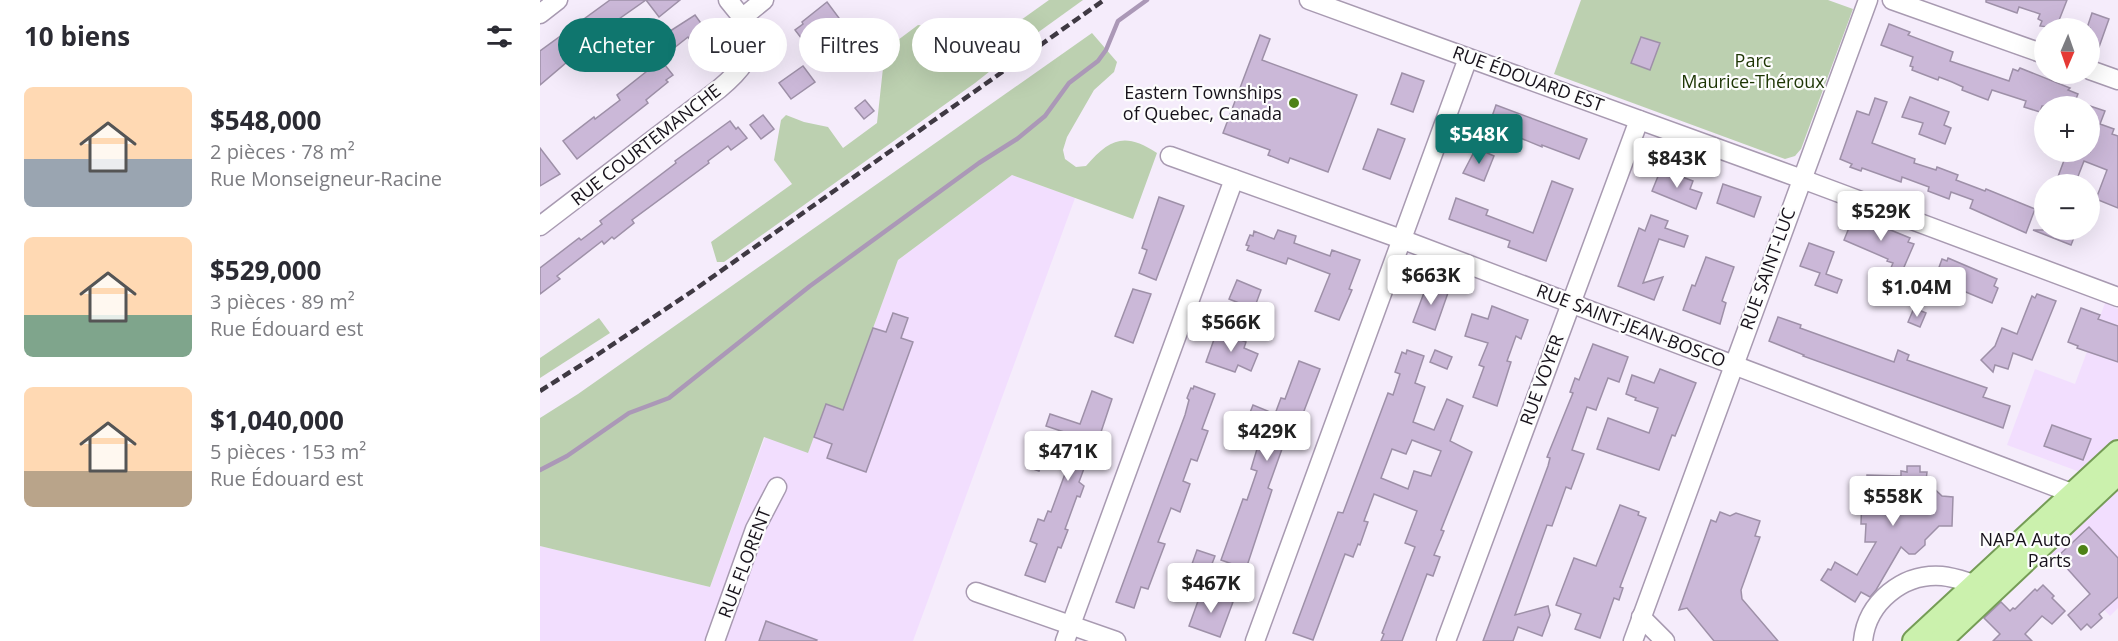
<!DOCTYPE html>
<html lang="fr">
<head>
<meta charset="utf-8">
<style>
  body { margin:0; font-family:"Open Sans",sans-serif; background:#f2f2f3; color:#2b2b33; height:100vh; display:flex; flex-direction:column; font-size:22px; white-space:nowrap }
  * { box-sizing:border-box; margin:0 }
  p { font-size:20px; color:#7c7c81 }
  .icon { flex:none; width:33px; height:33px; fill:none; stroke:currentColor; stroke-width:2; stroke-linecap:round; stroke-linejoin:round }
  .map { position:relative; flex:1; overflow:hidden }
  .panel { display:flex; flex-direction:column; background:#fff; width:540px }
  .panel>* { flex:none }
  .top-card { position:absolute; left:18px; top:18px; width:570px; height:54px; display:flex; gap:12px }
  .needle { width:39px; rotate:182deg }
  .controls { position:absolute; left:1494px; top:18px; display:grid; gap:12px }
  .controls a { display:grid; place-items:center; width:66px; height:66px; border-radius:50%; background:#fff; box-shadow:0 6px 24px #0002; font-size:30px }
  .price { position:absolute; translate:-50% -51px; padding:0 14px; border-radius:6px; background:#fff; color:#222; font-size:20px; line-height:39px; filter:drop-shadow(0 2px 3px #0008) }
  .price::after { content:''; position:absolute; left:50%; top:36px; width:18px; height:14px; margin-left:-9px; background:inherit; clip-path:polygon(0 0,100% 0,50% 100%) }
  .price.active { background:#0f766e; color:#fff }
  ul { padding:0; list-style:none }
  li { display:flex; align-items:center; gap:18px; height:150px; padding:0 24px }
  li span { display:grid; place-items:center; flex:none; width:168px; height:120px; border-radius:9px; color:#555 }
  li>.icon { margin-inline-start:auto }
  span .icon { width:72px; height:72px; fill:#fffc; stroke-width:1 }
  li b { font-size:26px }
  h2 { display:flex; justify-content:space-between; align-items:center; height:72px; padding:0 24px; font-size:26px }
  .pill { padding:0 21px; border-radius:27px; background:#fff; box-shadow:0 6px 24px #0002; font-size:21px; line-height:54px }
  .pill.active { background:#0f766e; color:#fff }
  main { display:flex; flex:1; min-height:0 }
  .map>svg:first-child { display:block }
  .built { fill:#f2defe }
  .green { fill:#bcd0b0 }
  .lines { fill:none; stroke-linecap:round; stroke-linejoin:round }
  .stream { stroke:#ab98b7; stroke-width:4.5 }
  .building { fill:#cbb8d8; stroke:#9e90a8; stroke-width:1.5; fill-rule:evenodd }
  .minor-casing { stroke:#a89ab1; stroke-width:21 }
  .major-casing { stroke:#759c56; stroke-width:26 }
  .minor { stroke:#fff; stroke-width:18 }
  .major { stroke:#cbf1ad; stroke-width:22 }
  .rail { stroke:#3f3943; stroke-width:4.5; stroke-dasharray:9 4.5; stroke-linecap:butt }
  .poi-dot { fill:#4e8217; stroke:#fdfdfd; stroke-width:2 }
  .labels { text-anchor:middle; stroke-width:4.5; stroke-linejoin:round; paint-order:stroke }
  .park-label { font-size:18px; fill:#1d3504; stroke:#fdfdfd }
  .street-label { font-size:18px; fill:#16111a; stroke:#fdfdfd }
  .poi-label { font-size:18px; fill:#16111a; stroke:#fdfdfd; text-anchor:end }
</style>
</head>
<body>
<main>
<section class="panel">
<h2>10 biens<svg class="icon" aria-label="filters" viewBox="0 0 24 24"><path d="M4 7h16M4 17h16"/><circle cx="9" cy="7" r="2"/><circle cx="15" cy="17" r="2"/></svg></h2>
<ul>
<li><span style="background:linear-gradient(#ffd9b3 60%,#9aa5b1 0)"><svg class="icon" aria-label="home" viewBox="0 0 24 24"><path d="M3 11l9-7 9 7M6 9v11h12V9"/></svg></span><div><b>$548,000</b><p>2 pièces · 78 m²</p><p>Rue Monseigneur-Racine</p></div></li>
<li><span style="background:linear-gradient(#ffd9b3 65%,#7fa58c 0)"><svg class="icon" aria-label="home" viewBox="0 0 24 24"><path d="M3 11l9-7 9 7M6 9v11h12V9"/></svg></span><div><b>$529,000</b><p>3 pièces · 89 m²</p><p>Rue Édouard est</p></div></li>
<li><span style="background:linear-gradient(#ffd9b3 70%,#b9a48a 0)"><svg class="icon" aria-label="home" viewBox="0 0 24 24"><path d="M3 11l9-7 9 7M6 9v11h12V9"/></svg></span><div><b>$1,040,000</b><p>5 pièces · 153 m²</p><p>Rue Édouard est</p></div></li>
</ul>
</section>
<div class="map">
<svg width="1578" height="641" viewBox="0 0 1578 641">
  <rect width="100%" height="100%" fill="#f5ecfb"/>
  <!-- built -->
  <g class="built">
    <polygon points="472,175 535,198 373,641 0,641 0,546 170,587 225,437 286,404 303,410 358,260"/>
    <polygon points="1565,303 1578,309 1578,608 1570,616 1510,552 1566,500 1540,472 1467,445 1495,369 1535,384"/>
  </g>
  <!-- green -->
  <g class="green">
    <polygon points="509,0 543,0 493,36 481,20"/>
    <polygon points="1041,0 1288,0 1313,9 1261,149 1255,156 1245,159 1014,74"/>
    <polygon points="378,25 434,32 442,36 459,59 454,68 435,83 184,262 177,262 171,242 252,184 234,160 241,120 246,115 264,122 288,127 303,148 337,123 344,59 350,46"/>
    <path d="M552,33L577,62L574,72L554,90L527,137L523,150L525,159L536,167L546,166C570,138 585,132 617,153L593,219L472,175L358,260L303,410L286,404L268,453L224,437L170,587L0,546V418L38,394Z"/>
    <polygon points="59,318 70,333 0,378 0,358"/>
  </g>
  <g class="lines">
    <!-- stream -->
    <polyline class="stream" points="0,470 27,456 89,413 129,398 270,286 439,163 477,139 505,116 529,83 558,61 566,50 578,21 607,0"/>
  </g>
  <!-- building -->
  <g class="building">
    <polygon points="70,0 140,0 119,17 106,0 32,52 34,56 0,85 0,51"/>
    <polygon points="1446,0 1527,0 1516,28 1500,26 1502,21 1498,19 1500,14 1479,7 1477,13 1446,2"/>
    <polygon points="287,2 302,22 268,47 255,30 263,24 262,22"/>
    <polygon points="1552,13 1569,19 1559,47 1550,44 1550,28 1547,28"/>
    <polygon points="155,15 168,33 153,44 148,37 124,56 113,42"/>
    <polygon points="1349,24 1370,32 1368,35 1413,52 1410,61 1469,81 1473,69 1478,71 1480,68 1530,88 1528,90 1538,94 1533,106 1502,106 1500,112 1484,107 1486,101 1452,90 1448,100 1422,90 1423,87 1412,82 1399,77 1398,80 1372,70 1373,67 1370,66 1373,57 1341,45"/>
    <polygon points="720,35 730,39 722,60 817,95 788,172 750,158 748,163 728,155 730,150 683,133"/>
    <polygon points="1101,37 1120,43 1110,70 1091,63"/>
    <polygon points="121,60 133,75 126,80 128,82 106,100 108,103 37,159 23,141 54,117 55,119 80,100 77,95"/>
    <polygon points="263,66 275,82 251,99 239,83"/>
    <polygon points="862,73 884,81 873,112 851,104"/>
    <polygon points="1370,97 1409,112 1404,125 1411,128 1405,144 1379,134 1383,123 1362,117"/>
    <polygon points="1335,98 1347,102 1332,143 1375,159 1374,163 1396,170 1397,167 1418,175 1416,180 1445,191 1446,189 1495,209 1486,233 1430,208 1433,200 1411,192 1409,199 1388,191 1389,187 1362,177 1361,182 1322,168 1321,171 1310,167 1312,164 1300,159 1317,111 1329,115"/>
    <polygon points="325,100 334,111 324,119 315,108"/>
    <polygon points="956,105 1047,139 1039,159 1002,145 1002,147 949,125"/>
    <polygon points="1550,106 1565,111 1560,124 1574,129 1572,134 1578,136 1578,208 1556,199 1567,170 1544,161 1535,184 1522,184 1516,182 1526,155 1521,152 1550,152"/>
    <polygon points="223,115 234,129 221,139 210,125"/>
    <polygon points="190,121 196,129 198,127 207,138 191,150 188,146 168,161 169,163 92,220 94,223 74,239 72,237 64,244 62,241 17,276 20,279 0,294 0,268 39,238 41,240 62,224 60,221 136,163 135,161"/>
    <polygon points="838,129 865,139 850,179 823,169"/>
    <polygon points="0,148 20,174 0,186"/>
    <polygon points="936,148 954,156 944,181 923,173"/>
    <polygon points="1121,169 1153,181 1150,189 1162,193 1156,209 1112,191"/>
    <polygon points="1012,181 1033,189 1006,261 968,247 970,241 909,219 916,198 948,210 946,215 993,233"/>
    <polygon points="1183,184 1221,197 1214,217 1177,203"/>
    <polygon points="619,197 644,206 616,280 599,273 607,250 602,248"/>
    <polygon points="1111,215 1128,221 1125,228 1148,236 1144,247 1119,239 1103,283 1123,277 1114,300 1078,286 1099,228 1105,231"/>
    <polygon points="1319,217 1370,238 1368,242 1374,244 1361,274 1350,270 1353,263 1347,261 1348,259 1304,240 1313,218 1318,220"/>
    <polygon points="738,230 756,236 754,243 790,256 792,250 820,260 809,289 812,290 799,320 775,311 790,274 748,258 746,264 707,250 709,246 706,245 710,235 713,236 714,231 734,239"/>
    <polygon points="1493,230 1537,230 1531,245"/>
    <polygon points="1269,243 1294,252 1286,274 1302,280 1297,293 1275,285 1280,273 1260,266"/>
    <polygon points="1166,257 1194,267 1182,301 1186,303 1180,324 1143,310 1152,285 1155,286"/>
    <polygon points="1408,258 1457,279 1454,286 1458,288 1452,303 1402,282 1403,278 1401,277 1401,275 1397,273 1402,259 1407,261"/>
    <polygon points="697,280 721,290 714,309 689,299"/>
    <polygon points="888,282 909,290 895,330 873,322"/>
    <polygon points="593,289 611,294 593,343 575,336"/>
    <polygon points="1497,294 1516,301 1492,360 1473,353 1468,369 1455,365 1453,372 1441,360 1455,346 1462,328 1477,334 1492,296 1495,298"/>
    <polygon points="952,306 988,320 981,339 976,336 967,361 971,362 957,406 933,397 944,367 939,365 948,343 925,336 932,314 948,319"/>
    <polygon points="1374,308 1386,313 1380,327 1368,322"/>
    <polygon points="1541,308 1560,315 1558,319 1578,326 1578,362 1537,348 1538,346 1528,342"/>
    <polygon points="353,313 368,318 361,338 373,342 326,472 287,458 292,444 274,437 286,404 303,410 333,328 346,332"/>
    <polygon points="1238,317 1261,325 1260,328 1354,362 1358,350 1369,355 1367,360 1447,388 1443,397 1470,406 1463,428 1263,356 1264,355 1229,341"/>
    <polygon points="677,331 706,342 704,348 718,354 711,371 698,365 695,372 666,362"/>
    <polygon points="1053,344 1088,357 1079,382 1068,378 1056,410 1047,407 1032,450 1044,454 1031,489 1026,487 1012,526 1007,525 975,615 1008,606 1010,615 1002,636 978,627 973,641 943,641 1008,466 1010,458 1007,457 1033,393 1030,392 1035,378 1039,380"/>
    <path d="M867,350L884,356L875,383L885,387L873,422L894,430L907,399L923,406L910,441L932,452L901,530L904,531L894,555L900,557L893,576L887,574L862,641H841L844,634L842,633L875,547L865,543L877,511L834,494L824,521L828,522L820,545L818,544L813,557L805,554L773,640L753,633L798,512L803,513L848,393L853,395L860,374L855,372L862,352L866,354ZM872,440L901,451L891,476L874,471L868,489L841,478L852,449L866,454Z"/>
    <polygon points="895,350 912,357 907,369 890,362"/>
    <polygon points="759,361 780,369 759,424 752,421 728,488 732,490 706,569 681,560 703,499 707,500 717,471 711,469 720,439 716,438 718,433 704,428 713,405 735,414 741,398 745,399"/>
    <polygon points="1120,369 1156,383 1135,436 1132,435 1119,470 1057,449 1068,418 1109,433 1118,408 1095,400 1096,398 1086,394 1092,375 1114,383"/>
    <polygon points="654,386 675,394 662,429 668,431 657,461 651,459 643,481 650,484 640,512 631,508 618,542 625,544 608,589 601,587 594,608 576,602 645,415 649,400 647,398 651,388 653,389"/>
    <polygon points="552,391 572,399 553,456 549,455 539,482 544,486 540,497 537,496 525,529 528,530 521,548 518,547 505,582 485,575 497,544 490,541 498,519 504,521 508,511 511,512 529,463 520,460 530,434 506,426 510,414 540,424"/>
    <polygon points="1512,425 1551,439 1543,460 1504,446"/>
    <polygon points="492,455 503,459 499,471 487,467"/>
    <polygon points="1367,466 1380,466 1380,472 1387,472 1386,481 1402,496 1413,497 1412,526 1399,526 1385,540 1385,545 1375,554 1369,554 1361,547 1336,590 1330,597 1321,592 1315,602 1281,580 1288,569 1291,570 1295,562 1317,575 1336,542 1325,542 1326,524 1321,524 1322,495 1326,495 1327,475 1361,476 1361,471 1367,472"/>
    <polygon points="1080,505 1099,512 1098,515 1106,518 1080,587 1083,588 1079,600 1074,598 1060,638 1035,629 1041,614 1016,605 1034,558 1056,566"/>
    <polygon points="1180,512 1190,516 1196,513 1220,521 1215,536 1220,537 1201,590 1202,599 1238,641 1174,641 1147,608 1139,610 1171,520 1176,522"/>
    <polygon points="1549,527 1578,558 1578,597 1559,614 1562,618 1551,628 1547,624 1541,630 1528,615 1550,594 1517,557"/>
    <polygon points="657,550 675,556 670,569 667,568 661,584 649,579 655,565 652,564"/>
    <polygon points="1503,585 1514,596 1512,598 1525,611 1512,624 1502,616 1485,634 1492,641 1453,641 1460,634 1444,618 1461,602 1470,611 1473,608 1475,609 1495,589 1497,591"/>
    <polygon points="662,590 693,602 680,637 649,626"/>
    <polygon points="226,621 277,640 276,641 219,641"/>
  </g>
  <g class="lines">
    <defs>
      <g id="minor">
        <polyline points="769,0 1262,179 1578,297"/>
        <polyline points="1352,0 1504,54"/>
        <polyline points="0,14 18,0"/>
        <polyline points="202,18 224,0"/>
        <polyline points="1550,70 1578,80"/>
        <polyline points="630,156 861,239 1542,497"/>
        <path d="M0,226L179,89C197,74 219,53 208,28C204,18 195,9 188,0"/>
        <polyline points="436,592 576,641"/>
        <polyline points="1101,617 1125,641"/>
        <polyline points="175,641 215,529 237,487"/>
        <polyline points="525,641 694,179"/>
        <polyline points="715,641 928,58"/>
        <polyline points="906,641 1099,120"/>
        <polyline points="1093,641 1328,0"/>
        <path d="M1323,641C1327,602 1363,573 1402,576C1413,577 1424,581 1434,584"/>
      </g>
      <g id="major">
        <polyline points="1374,641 1578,452"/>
        <polyline points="1400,641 1578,473"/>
      </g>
    </defs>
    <!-- minor casing -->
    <use href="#minor" class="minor-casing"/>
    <!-- major casing -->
    <use href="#major" class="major-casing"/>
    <!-- minor -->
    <use href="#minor" class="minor"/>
    <!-- major -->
    <use href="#major" class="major"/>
    <!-- rail -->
    <polyline class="rail" points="0,391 57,355 154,290 564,0"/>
  </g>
  <!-- markers -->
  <g class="poi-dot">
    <circle cx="754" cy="103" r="6"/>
    <circle cx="1543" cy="550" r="6"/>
  </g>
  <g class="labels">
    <!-- park labels -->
    <g class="park-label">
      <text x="1213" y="67">Parc<tspan x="1213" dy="21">Maurice-Théroux</tspan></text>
    </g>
    <!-- street labels -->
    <g class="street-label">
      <text transform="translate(988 79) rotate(20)" y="6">RUE ÉDOUARD EST</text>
      <text transform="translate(106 145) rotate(-38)" y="6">RUE COURTEMANCHE</text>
      <text transform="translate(1228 269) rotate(-70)" y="6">RUE SAINT-LUC</text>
      <text transform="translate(1091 326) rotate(21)" y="6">RUE SAINT-JEAN-BOSCO</text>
      <text transform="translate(1002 380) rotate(-70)" y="6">RUE VOYER</text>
      <text transform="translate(205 563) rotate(-69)" y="6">RUE FLORENT</text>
    </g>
    <!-- poi labels -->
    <g class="poi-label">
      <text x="742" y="99">Eastern Townships<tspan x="742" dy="21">of Quebec, Canada</tspan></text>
      <text x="1531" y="546">NAPA Auto<tspan x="1531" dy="21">Parts</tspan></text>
    </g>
  </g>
</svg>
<div class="controls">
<a><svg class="needle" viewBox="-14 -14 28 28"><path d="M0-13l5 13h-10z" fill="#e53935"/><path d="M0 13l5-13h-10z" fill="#7c7c81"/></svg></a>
<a>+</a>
<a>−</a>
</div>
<b class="price active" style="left:939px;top:165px">$548K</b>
<b class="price" style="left:1137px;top:189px">$843K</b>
<b class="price" style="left:1341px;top:242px">$529K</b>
<b class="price" style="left:891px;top:306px">$663K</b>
<b class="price" style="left:1377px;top:318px">$1.04M</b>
<b class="price" style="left:691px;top:353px">$566K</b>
<b class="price" style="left:727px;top:462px">$429K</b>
<b class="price" style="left:528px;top:482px">$471K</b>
<b class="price" style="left:1353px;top:527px">$558K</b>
<b class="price" style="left:671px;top:614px">$467K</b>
<div class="top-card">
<a class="pill active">Acheter</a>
<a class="pill">Louer</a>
<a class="pill">Filtres</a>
<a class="pill">Nouveau</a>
</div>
</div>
</main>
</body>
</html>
